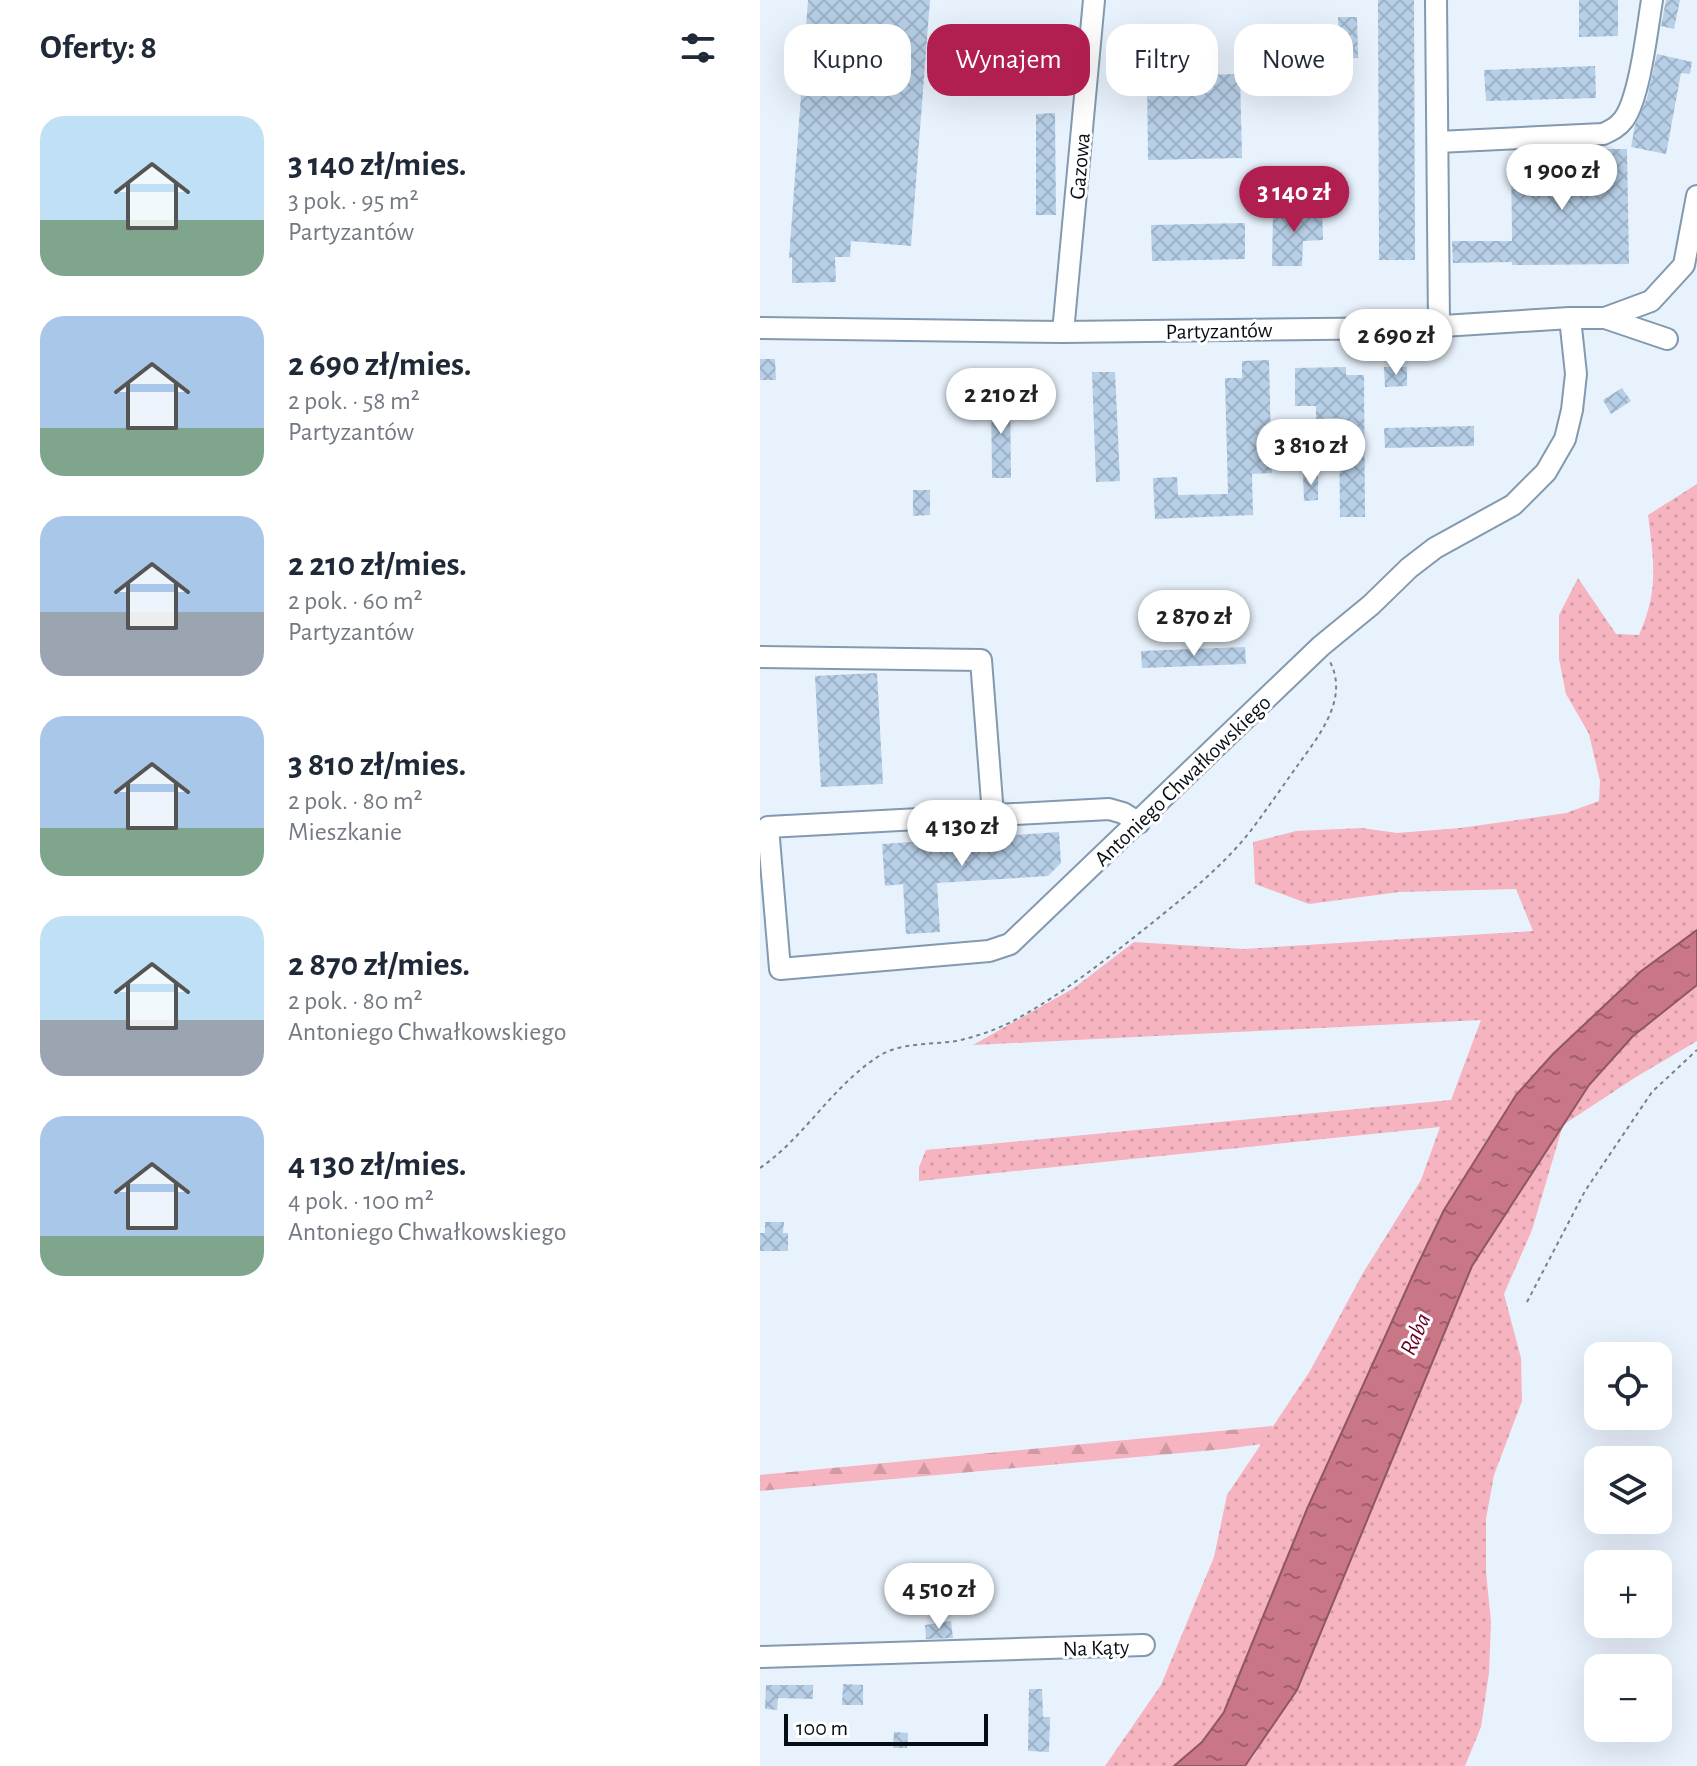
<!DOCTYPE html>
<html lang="pl">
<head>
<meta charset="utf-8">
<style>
  body { margin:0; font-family:"Alegreya Sans",sans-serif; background:#f6f6f7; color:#1f2937; height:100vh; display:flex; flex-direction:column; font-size:30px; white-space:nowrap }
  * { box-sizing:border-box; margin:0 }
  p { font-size:26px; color:#747a83 }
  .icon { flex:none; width:44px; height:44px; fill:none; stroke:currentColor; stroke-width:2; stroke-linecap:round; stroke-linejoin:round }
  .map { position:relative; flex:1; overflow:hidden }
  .sheet { display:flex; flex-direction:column; background:#fff; width:760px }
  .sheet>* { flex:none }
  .top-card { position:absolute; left:24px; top:24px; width:760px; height:72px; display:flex; gap:16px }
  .tools { position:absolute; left:824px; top:1342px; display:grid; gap:16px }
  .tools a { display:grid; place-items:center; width:88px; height:88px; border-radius:16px; background:#fff; box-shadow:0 8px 32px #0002; font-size:40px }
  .scale { position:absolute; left:24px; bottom:20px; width:204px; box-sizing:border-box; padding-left:8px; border:4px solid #060e15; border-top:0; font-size:22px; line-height:28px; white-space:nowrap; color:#060e15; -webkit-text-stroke:6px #fff; paint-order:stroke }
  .price { position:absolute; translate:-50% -68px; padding:0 18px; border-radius:28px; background:#fff; color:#222; font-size:26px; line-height:52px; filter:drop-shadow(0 2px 4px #0008) }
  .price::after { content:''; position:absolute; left:50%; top:48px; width:24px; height:18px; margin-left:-12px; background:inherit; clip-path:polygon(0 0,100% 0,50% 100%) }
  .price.selected { background:#b01f50; color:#fff }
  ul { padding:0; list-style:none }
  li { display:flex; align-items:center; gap:24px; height:200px; padding:0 40px }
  li span { display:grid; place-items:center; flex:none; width:224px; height:160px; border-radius:24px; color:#555 }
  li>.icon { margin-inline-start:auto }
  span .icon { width:96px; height:96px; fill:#fffc; stroke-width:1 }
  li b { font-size:34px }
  h2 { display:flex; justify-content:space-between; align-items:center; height:96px; padding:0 40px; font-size:34px }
  .pill { padding:0 28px; border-radius:24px; background:#fff; box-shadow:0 8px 32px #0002; font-size:28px; line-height:72px }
  .pill.selected { background:#b01f50; color:#fff }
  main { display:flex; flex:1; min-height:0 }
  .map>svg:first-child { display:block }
  .grass { fill:url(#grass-dots) }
  .forest { fill:url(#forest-firs) }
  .water { fill:url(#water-ripples); stroke:#8e5764; stroke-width:2 }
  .building { fill:url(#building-cross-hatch) }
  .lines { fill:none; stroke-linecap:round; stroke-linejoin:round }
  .minor-casing { stroke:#8299af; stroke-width:24 }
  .path { stroke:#788189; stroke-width:2; stroke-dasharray:4 4; stroke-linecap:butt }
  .minor { stroke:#fff; stroke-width:20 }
  .labels { text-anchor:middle; stroke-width:6; stroke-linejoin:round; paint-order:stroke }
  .street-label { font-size:22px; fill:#060e15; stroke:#fff }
  .water-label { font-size:24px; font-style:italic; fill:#690029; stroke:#fff }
</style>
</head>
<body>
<main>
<section class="sheet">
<h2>Oferty: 8<svg class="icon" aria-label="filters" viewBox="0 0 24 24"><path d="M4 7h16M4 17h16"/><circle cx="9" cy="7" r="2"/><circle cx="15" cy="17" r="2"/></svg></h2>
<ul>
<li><span style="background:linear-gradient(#bfe0f5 65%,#7fa58c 0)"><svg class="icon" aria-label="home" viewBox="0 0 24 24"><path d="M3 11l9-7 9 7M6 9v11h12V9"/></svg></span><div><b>3 140 zł/mies.</b><p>3 pok. · 95 m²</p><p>Partyzantów</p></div></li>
<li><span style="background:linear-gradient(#a9c7e8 70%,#7fa58c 0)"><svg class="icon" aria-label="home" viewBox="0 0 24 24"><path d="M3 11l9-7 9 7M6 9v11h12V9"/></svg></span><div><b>2 690 zł/mies.</b><p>2 pok. · 58 m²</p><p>Partyzantów</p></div></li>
<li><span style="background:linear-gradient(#a9c7e8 60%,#9aa5b1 0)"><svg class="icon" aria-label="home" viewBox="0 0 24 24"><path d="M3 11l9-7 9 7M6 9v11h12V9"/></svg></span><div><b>2 210 zł/mies.</b><p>2 pok. · 60 m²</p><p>Partyzantów</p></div></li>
<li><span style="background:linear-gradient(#a9c7e8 70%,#7fa58c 0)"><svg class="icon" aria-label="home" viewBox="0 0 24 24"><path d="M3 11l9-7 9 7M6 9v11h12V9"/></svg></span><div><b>3 810 zł/mies.</b><p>2 pok. · 80 m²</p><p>Mieszkanie</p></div></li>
<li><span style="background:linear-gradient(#bfe0f5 65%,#9aa5b1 0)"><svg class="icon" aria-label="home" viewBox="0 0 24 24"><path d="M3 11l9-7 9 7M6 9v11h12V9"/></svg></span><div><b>2 870 zł/mies.</b><p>2 pok. · 80 m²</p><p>Antoniego Chwałkowskiego</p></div></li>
<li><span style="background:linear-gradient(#a9c7e8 75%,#7fa58c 0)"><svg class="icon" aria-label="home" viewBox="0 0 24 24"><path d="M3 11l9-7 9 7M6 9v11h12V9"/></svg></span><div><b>4 130 zł/mies.</b><p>4 pok. · 100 m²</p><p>Antoniego Chwałkowskiego</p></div></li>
</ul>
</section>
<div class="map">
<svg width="937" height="1766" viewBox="0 0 937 1766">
  <defs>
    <pattern id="grass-dots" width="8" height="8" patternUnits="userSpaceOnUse" patternTransform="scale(2)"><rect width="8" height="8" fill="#f5b4bf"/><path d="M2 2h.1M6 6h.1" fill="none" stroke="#d19aa3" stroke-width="1.8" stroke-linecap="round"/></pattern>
    <pattern id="forest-firs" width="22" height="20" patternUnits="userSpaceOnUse" patternTransform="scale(2)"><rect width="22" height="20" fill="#f5b4bf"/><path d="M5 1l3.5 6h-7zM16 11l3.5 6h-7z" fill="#d19aa3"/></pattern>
    <pattern id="water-ripples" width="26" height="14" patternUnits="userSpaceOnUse" patternTransform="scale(2)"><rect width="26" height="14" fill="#c97686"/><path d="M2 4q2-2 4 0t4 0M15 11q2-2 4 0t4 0" fill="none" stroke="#a15f6c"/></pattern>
    <pattern id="building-cross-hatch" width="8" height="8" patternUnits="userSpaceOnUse" patternTransform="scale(2)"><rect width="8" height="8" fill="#b7cfe7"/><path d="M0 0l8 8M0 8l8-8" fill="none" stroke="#9cb1c5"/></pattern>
  </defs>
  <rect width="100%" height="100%" fill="#e8f2fc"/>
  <!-- grass -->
  <g class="grass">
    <path d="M937,484V930L880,972L793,1054L756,1095L684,1210L657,1266L547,1509L464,1712L442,1742L414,1766H345L401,1685L454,1557L467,1495L550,1371L603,1273L661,1180L680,1127L159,1181V1167L166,1150L691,1100L721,1020L213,1045L314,988L374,942L483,949L773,931L756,889L639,892L549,904L495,884L493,842L536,831L602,828L637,833L700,828L806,813L839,801L840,781L829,734L806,694L799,659V615L818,578L856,634L879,635C899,589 894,564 888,515Z"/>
    <polygon points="937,985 937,1041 876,1077 803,1125 772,1230 744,1294 761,1358 762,1401 734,1475 726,1519 726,1572 731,1621 729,1673 721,1727 705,1766 485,1766 494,1756 575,1595 712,1266 829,1085 873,1036"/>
  </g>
  <!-- forest -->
  <polygon class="forest" points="513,1426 502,1444 465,1449 0,1491 0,1475"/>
  <!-- water -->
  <polygon class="water" points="937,930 937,985 873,1036 829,1085 712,1266 537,1690 485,1766 414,1766 442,1742 464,1712 547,1509 657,1266 684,1210 756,1095 793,1054 880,972"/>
  <!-- building -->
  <g class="building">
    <polygon points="48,0 170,0 151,246 91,241 90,257 75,257 76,282 32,283 32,257 29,258"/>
    <polygon points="618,0 654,0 655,260 619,260"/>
    <polygon points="819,0 858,0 858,36 819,37"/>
    <polygon points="906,0 920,0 914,29 901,26"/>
    <polygon points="578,17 597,17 598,58 579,59"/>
    <polygon points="897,54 932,62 930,74 921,73 906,154 871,147 875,125 887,98"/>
    <polygon points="835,66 836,98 726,101 724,70"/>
    <polygon points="480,74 482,158 388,160 387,76"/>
    <polygon points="295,113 296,215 276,215 276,114"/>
    <polygon points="825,149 867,149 869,264 752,265 752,262 693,263 692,241 752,241 751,154 825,153"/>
    <polygon points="562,208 563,240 543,241 542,266 512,266 513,210"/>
    <polygon points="485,223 485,259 392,261 391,225"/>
    <polygon points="0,359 15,359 16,380 0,380"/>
    <polygon points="509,360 511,444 547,443 548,457 511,458 512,473 492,474 493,515 395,519 393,478 417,477 418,495 468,494 465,378 482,378 482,361"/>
    <polygon points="586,367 586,375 604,375 605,517 580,517 579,418 556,419 556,406 535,406 535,368"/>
    <polygon points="624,367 647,367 647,386 625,387"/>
    <polygon points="332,372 355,372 360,481 336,482"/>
    <polygon points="862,388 871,401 851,414 843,400"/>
    <polygon points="231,395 250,395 251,478 232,478"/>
    <polygon points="714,426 714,446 625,448 624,428"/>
    <polygon points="558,473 558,500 544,501 543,474"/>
    <polygon points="153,490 170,490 170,515 153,516"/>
    <polygon points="485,647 486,664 382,668 381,651"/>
    <polygon points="117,673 123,784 61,787 55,676"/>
    <polygon points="299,832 301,863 288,876 177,883 180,932 146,934 143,884 125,886 122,844"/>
    <polygon points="5,1222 24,1222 23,1233 28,1233 28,1251 0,1251 0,1233 5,1233"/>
    <polygon points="191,1621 193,1638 166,1639 165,1625"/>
    <polygon points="83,1684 103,1685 103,1705 82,1705"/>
    <polygon points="6,1685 53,1685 53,1699 18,1698 17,1710 5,1709"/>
    <polygon points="269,1689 282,1689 283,1717 290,1717 289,1752 268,1751"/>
    <polygon points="134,1732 148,1733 147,1748 133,1748"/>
  </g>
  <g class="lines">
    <defs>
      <g id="minor">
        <polyline points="676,0 679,326"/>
        <path d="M678,142L843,134C852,130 858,127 864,119C880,96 887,30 892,0"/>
        <polyline points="845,318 907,339"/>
        <polyline points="0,328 303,332 651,328 810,318 845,318 891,301 924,265 937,196"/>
        <polyline points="303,332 334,0"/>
        <polyline points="0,657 221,660 233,815"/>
        <polyline points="379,823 363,813 349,809 8,827 20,969 229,951 250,944 561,646 611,605 649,568 675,548 753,505 786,472 805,439 812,410 816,374 810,318"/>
        <polyline points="0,1657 384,1645"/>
      </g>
    </defs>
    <!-- minor casing -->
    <use href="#minor" class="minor-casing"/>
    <!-- path -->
    <g class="path">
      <path d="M0,1168C45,1137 72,1086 119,1056C141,1042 171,1045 196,1041C216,1037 235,1030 253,1021C301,995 344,961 387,927C423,898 460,869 489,833C505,812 520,790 535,769C557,738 591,699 569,660"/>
      <polyline points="767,1302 825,1191 892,1092 937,1050"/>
    </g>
    <!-- minor -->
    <use href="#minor" class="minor"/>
  </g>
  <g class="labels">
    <!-- street labels -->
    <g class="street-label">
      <text transform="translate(319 166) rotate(-85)" y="8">Gazowa</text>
      <text transform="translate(459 330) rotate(-1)" y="8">Partyzantów</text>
      <text transform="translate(422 780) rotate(-44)" y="8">Antoniego Chwałkowskiego</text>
      <text transform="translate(336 1647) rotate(-2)" y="8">Na Kąty</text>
    </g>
    <!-- water labels -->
    <g class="water-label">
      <text transform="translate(655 1334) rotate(-66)" y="8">Raba</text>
    </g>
  </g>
</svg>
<div class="tools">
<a><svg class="icon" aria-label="locate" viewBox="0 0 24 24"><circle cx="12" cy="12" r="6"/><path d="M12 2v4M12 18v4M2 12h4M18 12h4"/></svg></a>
<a><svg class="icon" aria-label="layers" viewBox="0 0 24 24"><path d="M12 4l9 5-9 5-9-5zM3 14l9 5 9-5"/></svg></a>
<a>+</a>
<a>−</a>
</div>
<div class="scale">100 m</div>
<b class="price" style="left:802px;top:212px">1 900 zł</b>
<b class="price selected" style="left:534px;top:234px">3 140 zł</b>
<b class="price" style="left:636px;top:377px">2 690 zł</b>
<b class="price" style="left:241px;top:436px">2 210 zł</b>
<b class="price" style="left:551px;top:487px">3 810 zł</b>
<b class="price" style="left:434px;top:658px">2 870 zł</b>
<b class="price" style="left:202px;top:868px">4 130 zł</b>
<b class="price" style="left:179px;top:1631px">4 510 zł</b>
<div class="top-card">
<a class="pill">Kupno</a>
<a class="pill selected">Wynajem</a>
<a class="pill">Filtry</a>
<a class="pill">Nowe</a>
</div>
</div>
</main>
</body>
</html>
